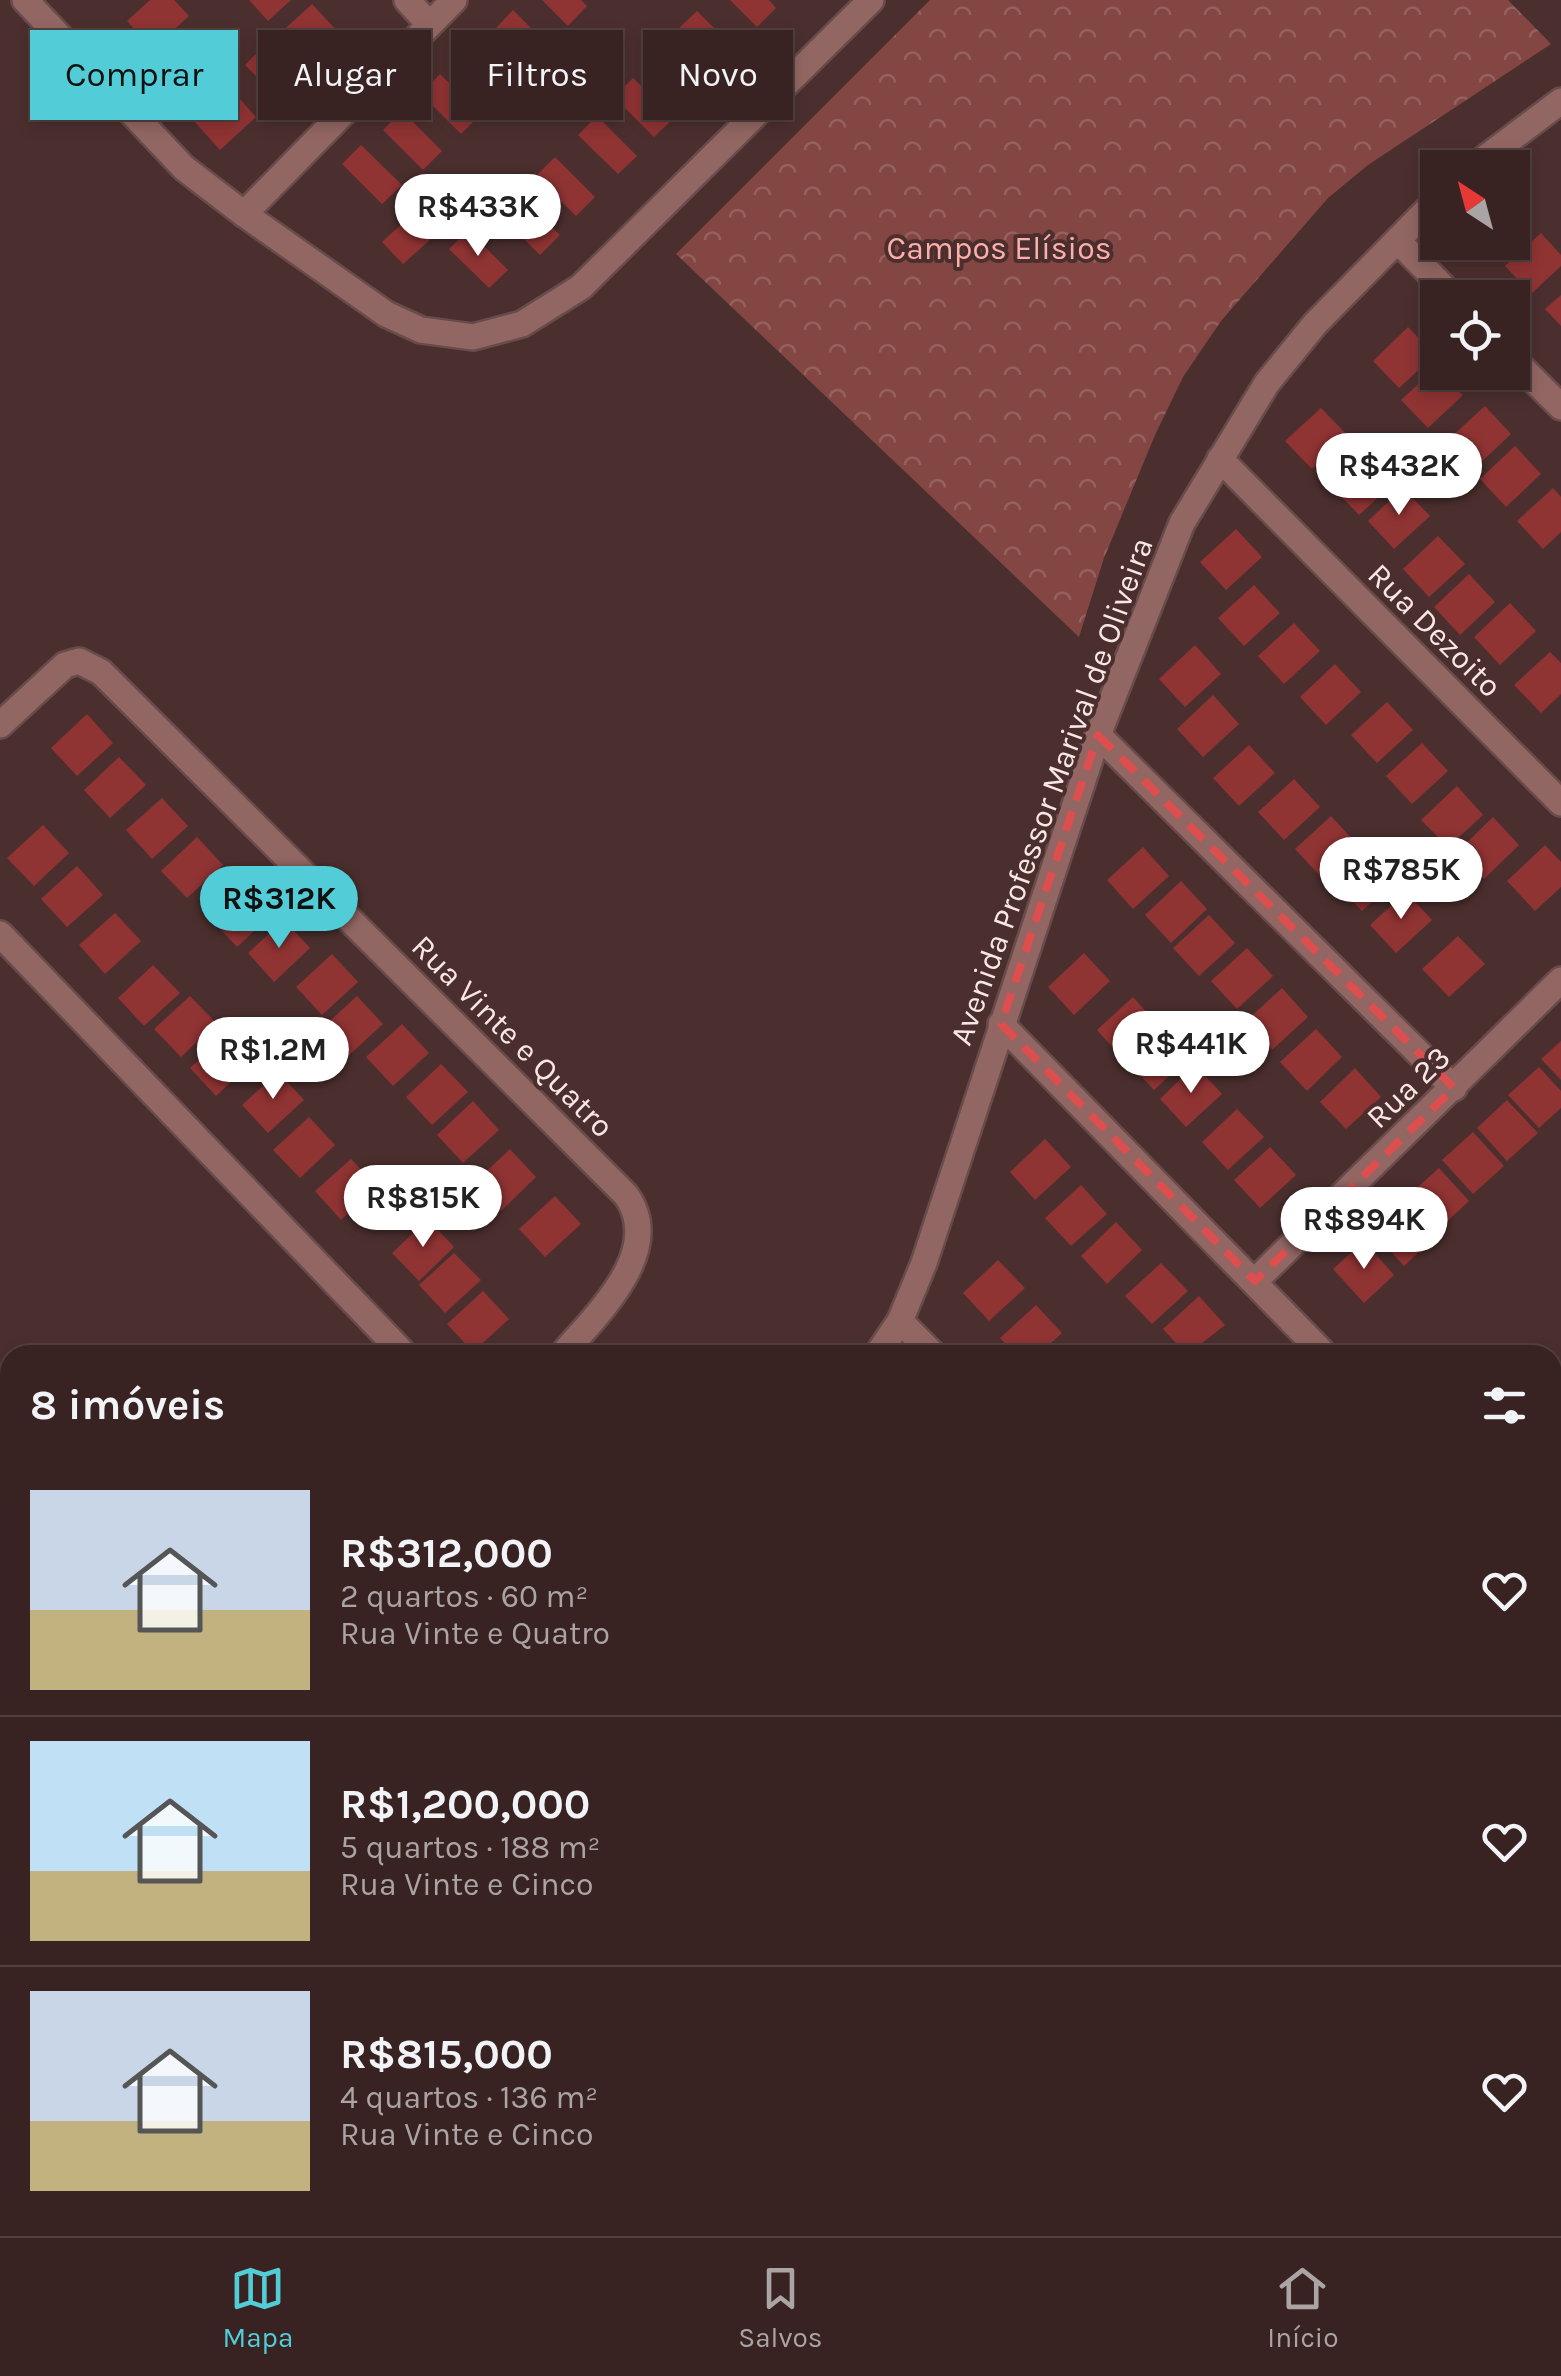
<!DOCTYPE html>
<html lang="pt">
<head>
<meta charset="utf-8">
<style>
  body { margin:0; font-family:Karla,sans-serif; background:#432f2f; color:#f1f3f6; height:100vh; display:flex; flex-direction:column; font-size:38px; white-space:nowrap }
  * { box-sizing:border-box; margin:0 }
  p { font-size:32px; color:#aba4a5 }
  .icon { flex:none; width:55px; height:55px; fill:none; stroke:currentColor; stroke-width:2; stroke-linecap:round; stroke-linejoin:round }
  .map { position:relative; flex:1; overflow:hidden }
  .details { position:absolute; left:0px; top:1345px; width:1562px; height:892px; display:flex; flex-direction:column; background:#382322; border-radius:30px 30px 0 0; box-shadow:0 5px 15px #0003,0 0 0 2px #524040 }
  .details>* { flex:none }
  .top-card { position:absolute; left:30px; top:30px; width:1000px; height:90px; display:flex; gap:20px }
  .needle { width:65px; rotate:324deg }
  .controls { position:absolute; left:1420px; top:150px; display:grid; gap:20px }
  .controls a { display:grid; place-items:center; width:110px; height:110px; border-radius:0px; background:#382322; box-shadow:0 5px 15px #0003,0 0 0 2px #524040; font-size:50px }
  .price { position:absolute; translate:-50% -85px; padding:0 22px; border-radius:35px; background:#fff; color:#222; font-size:32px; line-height:65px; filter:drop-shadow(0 2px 5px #0008) }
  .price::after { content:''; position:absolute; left:50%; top:60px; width:30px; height:22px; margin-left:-15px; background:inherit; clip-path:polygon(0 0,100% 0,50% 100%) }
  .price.current { background:#52ccd6; color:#111 }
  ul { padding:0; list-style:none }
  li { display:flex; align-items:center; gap:30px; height:250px; padding:0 30px }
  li+li { border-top:2px solid #524040 }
  li span { display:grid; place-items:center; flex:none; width:280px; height:200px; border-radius:0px; color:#555 }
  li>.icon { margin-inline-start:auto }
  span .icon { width:120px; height:120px; fill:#fffc; stroke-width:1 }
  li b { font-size:42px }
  h2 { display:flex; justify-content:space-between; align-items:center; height:120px; padding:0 30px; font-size:42px }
  .chip { padding:0 35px; border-radius:0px; background:#382322; box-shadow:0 5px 15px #0003,0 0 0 2px #524040; font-size:35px; line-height:90px }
  .chip.current { background:#52ccd6; color:#111 }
  .dock { display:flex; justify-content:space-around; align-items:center; height:140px; border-top:2px solid #524040; background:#382322; font-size:28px; color:#aba4a5 }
  .dock a { display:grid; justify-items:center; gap:5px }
  .dock .current { color:#52ccd6 }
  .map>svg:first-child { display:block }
  .forest { fill:url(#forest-firs) }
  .park { fill:url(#park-crowns) }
  .building { fill:#903333 }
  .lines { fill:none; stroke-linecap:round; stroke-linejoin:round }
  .street-casing { stroke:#674c4b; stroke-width:30 }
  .street { stroke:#926663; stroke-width:25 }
  .marked { fill:none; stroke:#dd4e4e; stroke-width:8; stroke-dasharray:20 12; stroke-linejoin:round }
  .labels { text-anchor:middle; stroke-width:8; stroke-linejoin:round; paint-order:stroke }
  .park-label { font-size:32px; fill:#fdaea9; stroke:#4b2f2e }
  .street-label { font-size:32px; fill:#f9e7e5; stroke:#4b2f2e }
</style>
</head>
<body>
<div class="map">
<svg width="1561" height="2236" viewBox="0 0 1561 2236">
  <defs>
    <pattern id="forest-firs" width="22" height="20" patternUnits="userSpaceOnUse" patternTransform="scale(2.5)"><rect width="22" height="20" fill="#834643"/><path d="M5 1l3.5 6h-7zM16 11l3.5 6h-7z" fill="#95615e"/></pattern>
    <pattern id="park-crowns" width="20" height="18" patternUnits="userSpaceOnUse" patternTransform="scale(2.5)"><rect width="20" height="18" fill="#834643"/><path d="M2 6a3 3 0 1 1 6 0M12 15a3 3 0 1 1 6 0" fill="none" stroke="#95615e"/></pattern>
  </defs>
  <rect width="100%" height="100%" fill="#4b2f2e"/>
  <!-- forest -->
  <polygon class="forest" points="1561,1372 1561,2236 0,2236 0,1598 10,1588 10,2228 1552,2228 1552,1380"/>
  <!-- park -->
  <polygon class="park" points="930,0 1508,0 1551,44 1368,165 1328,198 1221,321 1183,377 1155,435 1104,558 1079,637 676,254"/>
  <!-- building -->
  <g class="building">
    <polygon points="150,0 174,0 189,16 153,49 127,21"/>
    <polygon points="249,0 291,0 268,21"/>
    <polygon points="542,0 581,0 587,6 568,26"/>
    <polygon points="730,0 769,0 776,8 757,27"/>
    <polygon points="312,4 338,32 302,65 276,37"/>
    <polygon points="513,10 554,51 535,70 494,30"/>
    <polygon points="697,11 737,51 718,70 677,30"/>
    <polygon points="471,34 511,75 492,94 452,54"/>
    <polygon points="190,36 216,64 180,97 154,69"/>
    <polygon points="665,37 706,77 686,97 646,57"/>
    <polygon points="264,46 304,86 285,105 245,65"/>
    <polygon points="440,74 481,114 461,134 421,94"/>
    <polygon points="633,78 674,118 654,137 614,97"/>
    <polygon points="230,88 256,117 220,150 194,121"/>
    <polygon points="402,111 442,151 423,170 383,130"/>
    <polygon points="597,116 637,156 618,174 578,135"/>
    <polygon points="361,145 402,185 382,204 342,164"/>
    <polygon points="555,157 595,197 576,216 536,176"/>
    <polygon points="519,195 560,235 540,255 500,215"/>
    <polygon points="428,200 449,223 403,264 382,242"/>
    <polygon points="468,230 508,270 489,288 449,249"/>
    <polygon points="1541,233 1561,255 1561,266 1531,294 1505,266"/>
    <polygon points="1561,295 1561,326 1545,309"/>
    <polygon points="1408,327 1435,355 1399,388 1373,361"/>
    <polygon points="1438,366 1438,372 1463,395 1428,428 1401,400"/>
    <polygon points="1485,406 1511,434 1475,468 1449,439"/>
    <polygon points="1321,408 1348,436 1312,469 1285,441"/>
    <polygon points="1515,446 1541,474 1506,507 1480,479"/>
    <polygon points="1368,454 1395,482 1359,515 1333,488"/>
    <polygon points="1403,488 1430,516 1394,549 1368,521"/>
    <polygon points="1553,488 1561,497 1561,532 1543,549 1517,521"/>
    <polygon points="1236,529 1262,557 1226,590 1200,562"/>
    <polygon points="1438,536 1465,564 1429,597 1403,569"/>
    <polygon points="1469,574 1495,602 1460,635 1434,607"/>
    <polygon points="1254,585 1280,613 1244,646 1218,618"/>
    <polygon points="1510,603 1536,631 1500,665 1474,637"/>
    <polygon points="1294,623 1320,651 1284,684 1258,656"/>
    <polygon points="1195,645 1221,674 1185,707 1159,679"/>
    <polygon points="1550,652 1561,663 1561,694 1541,713 1514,685"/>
    <polygon points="1335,664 1361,692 1326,725 1300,697"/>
    <polygon points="1213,695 1239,724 1203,757 1177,729"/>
    <polygon points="1387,702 1413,730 1377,763 1351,735"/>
    <polygon points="87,714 113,743 77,776 51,748"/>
    <polygon points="1422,743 1448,771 1412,804 1386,776"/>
    <polygon points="1249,745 1275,773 1239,806 1213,778"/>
    <polygon points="119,757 146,785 110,818 84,790"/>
    <polygon points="1294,779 1320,807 1284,840 1258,812"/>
    <polygon points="1457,786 1483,815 1448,847 1421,820"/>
    <polygon points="162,798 188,826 152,859 126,830"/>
    <polygon points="1331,816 1357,844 1321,877 1295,849"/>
    <polygon points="1493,817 1519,845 1484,879 1458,851"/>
    <polygon points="43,825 69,853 34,886 7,858"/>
    <polygon points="197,837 223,865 187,898 161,871"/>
    <polygon points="1545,845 1561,862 1561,887 1535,911 1507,881"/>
    <polygon points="1143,847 1169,876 1133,909 1107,880"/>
    <polygon points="1371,849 1397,878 1362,911 1335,883"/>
    <polygon points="77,866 103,895 67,927 41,899"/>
    <polygon points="1181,881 1207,909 1171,943 1145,915"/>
    <polygon points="247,886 273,914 237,947 211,919"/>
    <polygon points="1406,892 1432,920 1396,953 1370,925"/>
    <polygon points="115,913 141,941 105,974 79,945"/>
    <polygon points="1209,915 1235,943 1199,976 1173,948"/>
    <polygon points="284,920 310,948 274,982 248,953"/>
    <polygon points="1458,936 1485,964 1449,997 1422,969"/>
    <polygon points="1247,948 1273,976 1237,1009 1211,981"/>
    <polygon points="1084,953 1110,981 1074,1015 1048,987"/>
    <polygon points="332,954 358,982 322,1015 296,987"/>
    <polygon points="153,965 180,993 144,1026 118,998"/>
    <polygon points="1282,988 1308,1017 1272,1050 1246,1021"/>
    <polygon points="190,996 216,1023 181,1057 154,1029"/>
    <polygon points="357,996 383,1024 347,1057 321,1029"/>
    <polygon points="1133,997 1159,1026 1123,1059 1097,1030"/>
    <polygon points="402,1024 429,1053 393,1086 366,1057"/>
    <polygon points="1316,1029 1342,1057 1307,1091 1280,1062"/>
    <polygon points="1163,1030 1190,1057 1154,1090 1128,1062"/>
    <polygon points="226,1035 252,1062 216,1096 190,1068"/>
    <polygon points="1561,1041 1561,1080 1541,1059"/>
    <polygon points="441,1064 468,1092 432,1125 406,1097"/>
    <polygon points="1195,1065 1222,1094 1186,1127 1160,1099"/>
    <polygon points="1539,1067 1561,1091 1561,1108 1539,1128 1508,1095"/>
    <polygon points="1355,1068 1381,1097 1346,1129 1320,1102"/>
    <polygon points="278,1072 304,1100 268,1133 242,1105"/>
    <polygon points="1507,1100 1538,1133 1507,1161 1477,1128"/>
    <polygon points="473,1101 499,1130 463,1163 437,1135"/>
    <polygon points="1237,1109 1264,1137 1228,1170 1202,1142"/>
    <polygon points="309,1117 335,1145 300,1178 273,1150"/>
    <polygon points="1473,1132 1504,1166 1473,1194 1442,1160"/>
    <polygon points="1045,1139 1071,1167 1035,1200 1010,1172"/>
    <polygon points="1270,1147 1296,1175 1260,1208 1234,1180"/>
    <polygon points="510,1149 536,1177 501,1211 474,1183"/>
    <polygon points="351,1159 377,1186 341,1220 315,1191"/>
    <polygon points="412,1168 438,1197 403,1230 376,1202"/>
    <polygon points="1439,1168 1469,1201 1439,1229 1408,1196"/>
    <polygon points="1081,1185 1107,1214 1071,1246 1045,1218"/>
    <polygon points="555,1196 581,1224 545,1257 519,1229"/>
    <polygon points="1404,1204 1435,1237 1404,1266 1373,1232"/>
    <polygon points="428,1219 454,1247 419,1281 392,1253"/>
    <polygon points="1116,1222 1142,1250 1107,1284 1081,1256"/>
    <polygon points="1364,1241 1394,1275 1364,1303 1333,1269"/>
    <polygon points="454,1253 481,1280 445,1313 419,1285"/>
    <polygon points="998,1260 1025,1288 989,1321 963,1293"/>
    <polygon points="1161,1263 1188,1291 1152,1324 1125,1296"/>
    <polygon points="483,1291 509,1319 473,1352 447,1324"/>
    <polygon points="1199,1296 1225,1325 1187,1355 1163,1329"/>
    <polygon points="1036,1305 1062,1333 1038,1355 1016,1355 1000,1338"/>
  </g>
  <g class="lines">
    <defs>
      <g id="street">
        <polyline points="25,0 184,168 244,214 386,314 421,330 473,337 522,324 581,287 871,0"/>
        <polyline points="407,0 429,24"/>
        <polyline points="1472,168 1561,101"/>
        <polyline points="244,214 454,0"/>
        <polyline points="1398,241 1454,298"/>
        <polyline points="1512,358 1561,407"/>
        <polyline points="1220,459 1561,803"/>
        <path d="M0,725L65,665L79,661L101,672L626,1195C666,1251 596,1315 562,1355"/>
        <polyline points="1098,735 1454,1088"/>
        <polyline points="0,934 405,1355"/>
        <polyline points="1001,1024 1325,1355"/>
        <polyline points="1255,1281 1561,980"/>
        <polyline points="900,1321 934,1355"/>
        <polyline points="877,1355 900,1321 924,1263 1098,735 1182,523 1267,383 1315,324 1438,199"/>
      </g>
    </defs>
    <!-- street casing -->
    <use href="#street" class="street-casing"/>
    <!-- street -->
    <use href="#street" class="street"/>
  </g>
  <!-- marked area -->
  <path class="marked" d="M1098,735L1454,1088L1255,1281L1001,1024Z"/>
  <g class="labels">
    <!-- park labels -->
    <g class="park-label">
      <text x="999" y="259">Campos Elísios</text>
    </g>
    <!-- street labels -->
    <g class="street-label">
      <text transform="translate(1435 630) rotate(45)" y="11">Rua Dezoito</text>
      <text transform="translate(1051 791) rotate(-70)" y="11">Avenida Professor Marival de Oliveira</text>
      <text transform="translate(513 1036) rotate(45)" y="11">Rua Vinte e Quatro</text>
      <text transform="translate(1408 1087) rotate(-44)" y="11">Rua 23</text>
    </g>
  </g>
</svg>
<div class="controls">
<a><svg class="needle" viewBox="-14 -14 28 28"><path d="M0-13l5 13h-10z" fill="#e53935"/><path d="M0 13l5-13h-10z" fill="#aba4a5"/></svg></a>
<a><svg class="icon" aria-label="locate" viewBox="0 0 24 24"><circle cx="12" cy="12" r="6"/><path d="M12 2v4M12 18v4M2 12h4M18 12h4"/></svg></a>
</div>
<b class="price" style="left:478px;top:259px">R$433K</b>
<b class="price" style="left:1399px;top:518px">R$432K</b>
<b class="price" style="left:1401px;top:922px">R$785K</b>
<b class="price current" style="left:279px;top:951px">R$312K</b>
<b class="price" style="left:1191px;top:1096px">R$441K</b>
<b class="price" style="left:273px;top:1102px">R$1.2M</b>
<b class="price" style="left:423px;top:1250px">R$815K</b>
<b class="price" style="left:1364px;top:1272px">R$894K</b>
<div class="top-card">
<a class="chip current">Comprar</a>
<a class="chip">Alugar</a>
<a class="chip">Filtros</a>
<a class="chip">Novo</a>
</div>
<section class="details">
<h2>8 imóveis<svg class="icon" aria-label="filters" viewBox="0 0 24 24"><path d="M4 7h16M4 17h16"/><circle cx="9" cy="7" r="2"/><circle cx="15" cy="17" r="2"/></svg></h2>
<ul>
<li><span style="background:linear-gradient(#c9d6e8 60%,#c2b280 0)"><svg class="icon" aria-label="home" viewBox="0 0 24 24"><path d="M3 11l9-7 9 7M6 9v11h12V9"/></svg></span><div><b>R$312,000</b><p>2 quartos · 60 m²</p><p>Rua Vinte e Quatro</p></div><svg class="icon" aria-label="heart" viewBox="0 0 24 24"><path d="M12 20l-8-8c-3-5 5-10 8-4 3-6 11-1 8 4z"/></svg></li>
<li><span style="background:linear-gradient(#bfe0f5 65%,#c2b280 0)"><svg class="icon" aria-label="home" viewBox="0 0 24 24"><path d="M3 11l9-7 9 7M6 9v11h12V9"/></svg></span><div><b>R$1,200,000</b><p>5 quartos · 188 m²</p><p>Rua Vinte e Cinco</p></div><svg class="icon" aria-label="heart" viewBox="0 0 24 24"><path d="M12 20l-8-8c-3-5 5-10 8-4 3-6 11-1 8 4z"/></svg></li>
<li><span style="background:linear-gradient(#c9d6e8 65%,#c2b280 0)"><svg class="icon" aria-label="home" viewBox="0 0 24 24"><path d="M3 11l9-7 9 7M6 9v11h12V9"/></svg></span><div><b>R$815,000</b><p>4 quartos · 136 m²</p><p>Rua Vinte e Cinco</p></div><svg class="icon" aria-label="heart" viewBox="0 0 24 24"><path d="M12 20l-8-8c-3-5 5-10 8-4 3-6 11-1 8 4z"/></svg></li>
</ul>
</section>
</div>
<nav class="dock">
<a class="current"><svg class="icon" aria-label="map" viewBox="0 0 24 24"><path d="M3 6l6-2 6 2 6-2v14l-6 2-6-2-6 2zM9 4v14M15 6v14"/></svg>Mapa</a>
<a><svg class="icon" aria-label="saved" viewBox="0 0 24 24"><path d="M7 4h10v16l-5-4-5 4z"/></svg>Salvos</a>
<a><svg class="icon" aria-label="home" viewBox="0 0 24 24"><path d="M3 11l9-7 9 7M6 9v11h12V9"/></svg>Início</a>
</nav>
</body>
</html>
